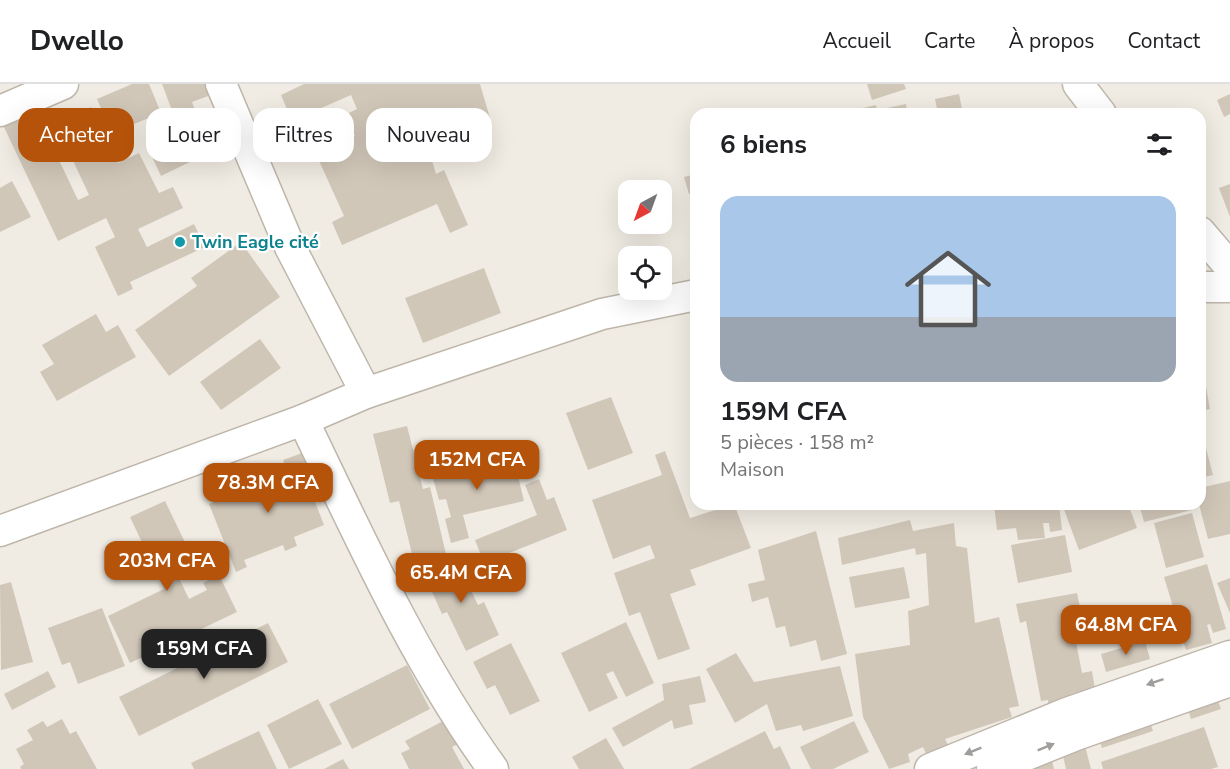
<!DOCTYPE html>
<html lang="fr">
<head>
<meta charset="utf-8">
<style>
  body { margin:0; font-family:"Nunito Sans",sans-serif; background:#f2f2f2; color:#202124; height:100vh; display:flex; flex-direction:column; font-size:22px; white-space:nowrap }
  * { box-sizing:border-box; margin:0 }
  p { font-size:20px; color:#757577 }
  .icon { flex:none; width:33px; height:33px; fill:none; stroke:currentColor; stroke-width:2; stroke-linecap:round; stroke-linejoin:round }
  .map { position:relative; flex:1; overflow:hidden }
  .sheet { position:absolute; left:690px; top:24px; width:516px; height:402px; display:flex; flex-direction:column; background:#fff; border-radius:18px; box-shadow:0 6px 24px #0002 }
  .sheet>* { flex:none }
  .hud { position:absolute; left:18px; top:24px; width:570px; height:54px; display:flex; gap:12px }
  .needle { width:39px; rotate:221deg }
  .fabs { position:absolute; left:618px; top:96px; display:grid; gap:12px }
  .fabs a { display:grid; place-items:center; width:54px; height:54px; border-radius:12px; background:#fff; box-shadow:0 6px 24px #0002; font-size:30px }
  .price { position:absolute; translate:-50% -51px; padding:0 14px; border-radius:12px; background:#b45309; color:#fff; font-size:20px; line-height:39px; filter:drop-shadow(0 2px 3px #0008) }
  .price::after { content:''; position:absolute; left:50%; top:36px; width:18px; height:14px; margin-left:-9px; background:inherit; clip-path:polygon(0 0,100% 0,50% 100%) }
  .price.selected { background:#222; color:#fff }
  ul { padding:0; list-style:none }
  li { display:grid; align-content:center; gap:12px; height:318px; padding:0 30px }
  li+li { border-top:2px solid #e0e0e0 }
  li span { display:grid; place-items:center; height:186px; border-radius:18px; color:#555 }
  li>.icon { margin-inline-start:auto }
  span .icon { width:108px; height:108px; fill:#fffc; stroke-width:1 }
  li b { font-size:26px }
  h2 { display:flex; justify-content:space-between; align-items:center; height:72px; padding:0 30px; font-size:26px }
  .pill { padding:0 21px; border-radius:18px; background:#fff; box-shadow:0 6px 24px #0002; font-size:21px; line-height:54px }
  .pill.selected { background:#b45309; color:#fff }
  header { display:flex; align-items:center; gap:36px; box-sizing:border-box; height:84px; padding:0 30px; background:#fff; border-bottom:2px solid #e0e0e0 }
  header strong { font-size:28px }
  nav { display:flex; gap:33px; margin-inline-start:auto; font-size:21px }
  .map>svg:first-child { display:block }
  .building { fill:#d1c7b9 }
  .lines { fill:none; stroke-linecap:round; stroke-linejoin:round }
  .minor-casing { stroke:#beb6aa; stroke-width:33 }
  .minor { stroke:#fff; stroke-width:30 }
  .oneway { fill:#a09d9a }
  .culture-dot { fill:#0f9aa8; stroke:#fff; stroke-width:2 }
  .labels { text-anchor:middle; stroke-width:4.5; stroke-linejoin:round; paint-order:stroke }
  .culture-label { font-size:18px; font-weight:bold; fill:#0d838f; stroke:#fff; text-anchor:start }
</style>
</head>
<body>
<header>
<strong>Dwello</strong>
<nav><a>Accueil</a><a>Carte</a><a>À propos</a><a>Contact</a></nav>
</header>
<div class="map">
<svg width="1230" height="685" viewBox="0 0 1230 685">
  <rect width="100%" height="100%" fill="#f0ece3"/>
  <!-- building -->
  <g class="building">
    <polygon points="132,0 149,0 161,29 112,49 97,15"/>
    <polygon points="162,0 207,0 211,11 192,18 196,29 176,37"/>
    <polygon points="304,0 480,0 490,34 441,47 438,35 421,40 436,90 444,86 468,141 450,149 437,120 342,161 332,138 344,132 316,70 355,52 345,31 357,25 351,11 292,37 281,11"/>
    <polygon points="867,0 904,0 906,5 872,16"/>
    <polygon points="959,10 963,30 938,30 935,15"/>
    <polygon points="1230,10 1230,30 1224,33 1217,16"/>
    <polygon points="906,20 907,30 836,30 876,21 877,26"/>
    <polygon points="91,23 118,79 139,69 159,109 173,103 183,124 138,145 147,163 194,140 205,163 130,198 133,205 118,212 95,163 115,153 106,134 58,157 3,41 35,26 78,116 89,111 56,40"/>
    <polygon points="183,45 198,74 161,92 147,62"/>
    <polygon points="696,90 696,108 689,110 684,93"/>
    <polygon points="12,97 31,133 0,148 0,104"/>
    <polygon points="1230,100 1230,133 1219,104"/>
    <polygon points="241,158 280,213 169,292 135,246 197,202 191,194"/>
    <polygon points="484,184 501,229 423,259 405,214"/>
    <polygon points="96,230 106,248 118,241 136,273 57,317 40,288 54,280 42,261"/>
    <polygon points="260,255 281,284 221,326 200,298"/>
    <polygon points="1200,269 1210,325 1200,327"/>
    <polygon points="611,313 633,369 588,386 566,329"/>
    <polygon points="407,342 423,405 430,403 446,470 414,478 399,417 390,419 373,350"/>
    <polygon points="1202,349 1213,391 1200,394 1200,350"/>
    <polygon points="665,367 690,434 734,420 751,464 690,486 696,501 670,510 690,565 658,576 640,528 629,532 614,489 655,474 650,461 613,475 592,416 662,391 655,371"/>
    <polygon points="305,368 311,384 303,387 324,441 294,453 297,462 285,467 283,461 244,476 247,483 236,488 209,420 288,389 283,376"/>
    <polygon points="513,371 524,417 463,431 469,454 451,459 445,435 451,433 446,415 439,416 432,391"/>
    <polygon points="539,395 547,416 554,413 567,446 484,479 475,456 537,431 525,401"/>
    <polygon points="1230,397 1230,450 1208,455 1199,420 1200,404"/>
    <polygon points="165,417 196,481 177,490 189,515 207,506 203,499 219,491 237,528 130,579 108,532 164,505 130,433"/>
    <polygon points="921,420 956,420 956,422 921,426"/>
    <polygon points="994,420 1059,420 1062,446 1050,448 1049,439 1043,439 1045,454 1018,456 1016,444 997,446"/>
    <polygon points="1062,420 1128,420 1137,444 1079,466"/>
    <polygon points="1139,420 1191,420 1192,426 1144,438"/>
    <polygon points="1192,429 1204,473 1166,484 1154,439"/>
    <polygon points="910,436 913,447 954,439 956,462 967,464 975,539 999,533 1019,622 1009,624 1012,633 945,655 949,663 927,672 923,663 908,670 910,678 889,685 863,633 855,570 910,561 908,527 929,521 926,469 916,471 915,464 842,481 838,454"/>
    <polygon points="816,447 847,570 821,577 816,556 790,563 785,542 776,544 768,513 752,518 748,500 765,496 758,466"/>
    <polygon points="1065,451 1072,488 1018,499 1011,461"/>
    <polygon points="455,473 478,521 484,518 499,551 466,567 447,528 442,530 423,488"/>
    <polygon points="1207,480 1226,545 1213,549 1210,540 1207,541 1212,559 1186,566 1164,493"/>
    <polygon points="904,483 910,514 855,524 849,493"/>
    <polygon points="1230,494 1230,529 1217,499"/>
    <polygon points="11,498 33,578 1,586 0,501"/>
    <polygon points="1077,509 1080,524 1070,526 1082,589 1092,587 1095,605 1071,610 1072,616 1048,620 1048,616 1041,617 1026,537 1020,539 1016,520"/>
    <polygon points="102,524 125,582 78,600 70,578 62,581 48,544"/>
    <polygon points="626,538 654,599 626,613 613,587 606,590 618,614 589,628 561,569"/>
    <polygon points="268,539 288,578 139,652 119,613"/>
    <polygon points="1145,557 1150,575 1106,588 1101,570"/>
    <polygon points="511,559 540,617 510,631 495,601 487,605 473,578"/>
    <polygon points="736,569 754,598 840,582 853,632 803,647 801,641 776,647 767,620 735,639 706,585"/>
    <polygon points="407,581 430,625 352,665 329,620"/>
    <polygon points="48,587 56,603 12,626 4,610"/>
    <polygon points="700,592 706,618 689,621 693,640 674,645 672,636 623,663 612,644 664,616 662,600"/>
    <polygon points="1214,606 1221,625 1191,635 1185,616"/>
    <polygon points="318,615 342,660 289,685 267,641"/>
    <polygon points="1148,632 1153,647 1102,664 1097,648"/>
    <polygon points="62,635 70,650 76,647 97,685 21,685 20,683 24,680 16,665 33,656 27,646 43,637 47,643"/>
    <polygon points="447,635 460,659 452,663 464,685 409,685 401,669 410,665 405,657"/>
    <polygon points="854,637 869,668 833,685 811,685 800,663"/>
    <polygon points="1204,643 1218,683 1211,685 1103,685 1101,678"/>
    <polygon points="259,647 277,685 194,685 191,679"/>
    <polygon points="765,647 774,665 780,662 791,685 689,685"/>
    <polygon points="606,654 624,685 579,685 572,673"/>
    <polygon points="1084,658 1091,685 1066,685 1061,663"/>
    <polygon points="1051,672 1054,685 1006,685"/>
    <polygon points="343,675 349,685 324,685"/>
  </g>
  <g class="lines">
    <defs>
      <g id="minor">
        <polyline points="221,0 290,163 366,309"/>
        <polyline points="1078,0 1101,30"/>
        <polyline points="0,27 63,0"/>
        <polyline points="1200,148 1230,183"/>
        <polyline points="1200,203 1230,203"/>
        <path d="M303,336C361,456 415,577 493,685"/>
        <polyline points="0,447 303,336 366,309 602,230 696,211"/>
        <polyline points="930,685 1067,629 1230,572"/>
        <polyline points="992,685 1076,651 1230,597"/>
      </g>
    </defs>
    <!-- minor casing -->
    <use href="#minor" class="minor-casing"/>
    <!-- minor -->
    <use href="#minor" class="minor"/>
  </g>
  <!-- one-way arrows -->
  <defs><path id="oneway-solid" d="M-6-.8H1V-3.2L6.5 0L1 3.2V.8H-6Z" transform="scale(1.5)"/></defs>
  <g class="oneway">
    <use href="#oneway-solid" transform="translate(1155 598) rotate(161)"/>
    <use href="#oneway-solid" transform="translate(1046 663) rotate(-22)"/>
    <use href="#oneway-solid" transform="translate(973 667) rotate(158)"/>
  </g>
  <!-- markers -->
  <circle class="culture-dot" cx="180" cy="158" r="6"/>
  <g class="labels">
    <!-- culture labels -->
    <g class="culture-label">
      <text x="192" y="164">Twin Eagle cité</text>
    </g>
  </g>
</svg>
<div class="fabs">
<a><svg class="needle" viewBox="-14 -14 28 28"><path d="M0-13l5 13h-10z" fill="#e53935"/><path d="M0 13l5-13h-10z" fill="#757577"/></svg></a>
<a><svg class="icon" aria-label="locate" viewBox="0 0 24 24"><circle cx="12" cy="12" r="6"/><path d="M12 2v4M12 18v4M2 12h4M18 12h4"/></svg></a>
</div>
<b class="price" style="left:477px;top:407px">152M CFA</b>
<b class="price" style="left:268px;top:430px">78.3M CFA</b>
<b class="price" style="left:167px;top:508px">203M CFA</b>
<b class="price" style="left:461px;top:520px">65.4M CFA</b>
<b class="price" style="left:1126px;top:572px">64.8M CFA</b>
<b class="price selected" style="left:204px;top:596px">159M CFA</b>
<div class="hud">
<a class="pill selected">Acheter</a>
<a class="pill">Louer</a>
<a class="pill">Filtres</a>
<a class="pill">Nouveau</a>
</div>
<section class="sheet">
<h2>6 biens<svg class="icon" aria-label="filters" viewBox="0 0 24 24"><path d="M4 7h16M4 17h16"/><circle cx="9" cy="7" r="2"/><circle cx="15" cy="17" r="2"/></svg></h2>
<ul>
<li><span style="background:linear-gradient(#a9c7e8 65%,#9aa5b1 0)"><svg class="icon" aria-label="home" viewBox="0 0 24 24"><path d="M3 11l9-7 9 7M6 9v11h12V9"/></svg></span><div><b>159M CFA</b><p>5 pièces · 158 m²</p><p>Maison</p></div></li>
</ul>
</section>
</div>
</body>
</html>
